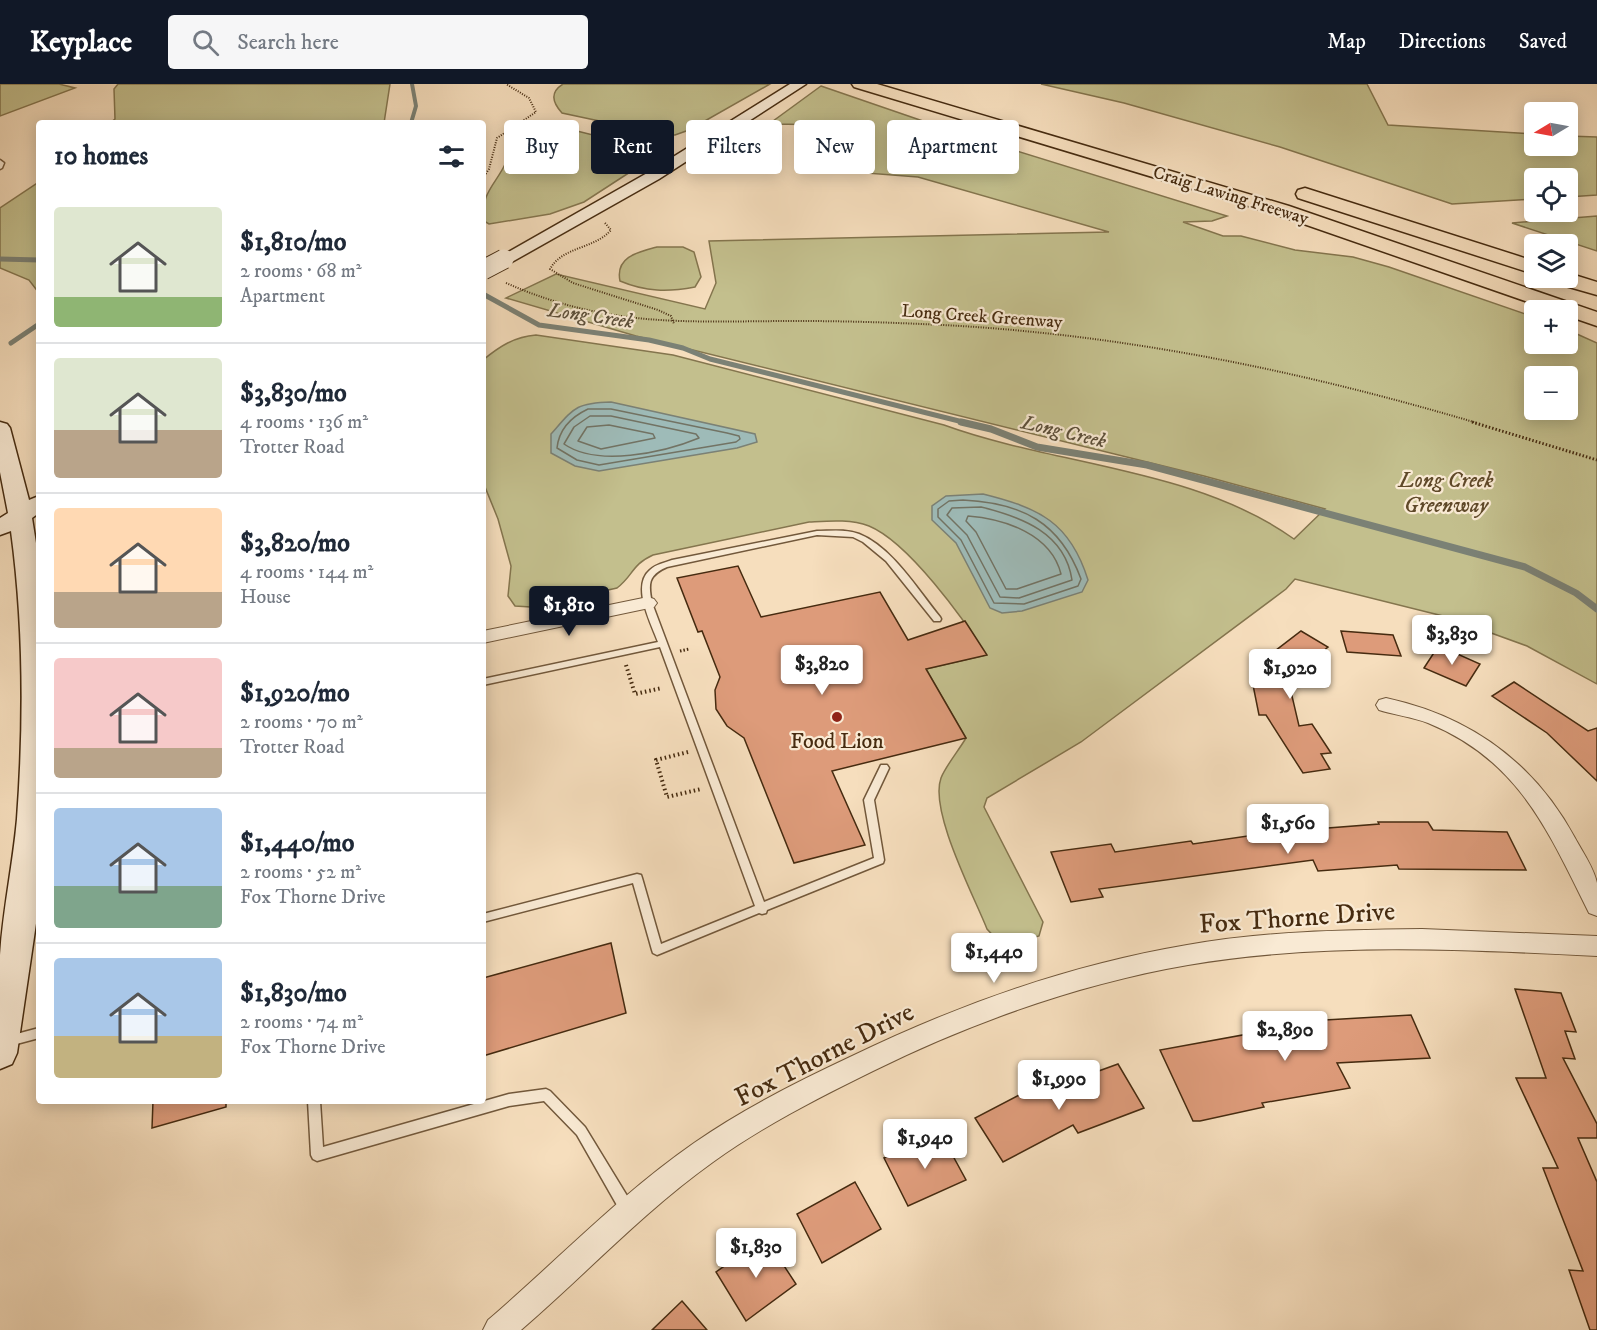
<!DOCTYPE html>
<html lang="en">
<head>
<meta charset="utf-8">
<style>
  body { margin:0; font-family:"IM FELL DW Pica",serif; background:#f6f6f7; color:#1f2937; height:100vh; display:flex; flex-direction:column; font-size:22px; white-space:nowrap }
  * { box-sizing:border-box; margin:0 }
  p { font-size:20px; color:#747a83 }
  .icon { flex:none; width:33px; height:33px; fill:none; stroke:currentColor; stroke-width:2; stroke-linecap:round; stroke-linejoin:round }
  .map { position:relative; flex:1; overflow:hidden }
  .side { position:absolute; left:36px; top:36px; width:450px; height:984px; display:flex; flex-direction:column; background:#fff; border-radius:6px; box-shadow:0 3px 15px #0003 }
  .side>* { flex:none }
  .guide { position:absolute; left:504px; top:36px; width:570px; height:54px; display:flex; gap:12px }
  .needle { width:39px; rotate:260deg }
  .tools { position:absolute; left:1524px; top:18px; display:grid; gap:12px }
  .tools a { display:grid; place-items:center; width:54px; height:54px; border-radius:6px; background:#fff; box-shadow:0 3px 15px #0003; font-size:30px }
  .price { position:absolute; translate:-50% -51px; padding:0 14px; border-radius:6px; background:#fff; color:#222; font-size:20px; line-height:39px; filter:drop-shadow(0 2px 3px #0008) }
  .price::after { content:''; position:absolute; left:50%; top:36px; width:18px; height:14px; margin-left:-9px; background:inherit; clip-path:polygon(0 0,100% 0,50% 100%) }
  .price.selected { background:#111827; color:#fff }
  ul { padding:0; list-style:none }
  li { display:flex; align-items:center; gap:18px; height:150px; padding:0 18px }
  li+li { border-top:2px solid #e0e1e3 }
  li span { display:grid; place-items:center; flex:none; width:168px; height:120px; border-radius:6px; color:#555 }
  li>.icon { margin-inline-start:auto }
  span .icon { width:72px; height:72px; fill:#fffc; stroke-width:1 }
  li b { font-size:26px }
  h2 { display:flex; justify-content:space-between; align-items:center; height:72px; padding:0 18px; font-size:26px }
  .chip { padding:0 21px; border-radius:6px; background:#fff; box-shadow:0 3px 15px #0003; font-size:21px; line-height:54px }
  .chip.selected { background:#111827; color:#fff }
  header { display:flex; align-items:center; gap:36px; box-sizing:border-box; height:84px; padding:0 30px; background:#111827; color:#fff }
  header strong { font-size:28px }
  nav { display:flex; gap:33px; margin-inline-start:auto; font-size:21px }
  .search { width:420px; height:54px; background:#f6f6f7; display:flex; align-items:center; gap:15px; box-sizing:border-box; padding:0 21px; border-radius:6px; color:#747a83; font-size:22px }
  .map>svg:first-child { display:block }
  .green { fill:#c3bf8d; stroke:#84754e; stroke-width:1.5; fill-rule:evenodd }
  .water { fill:#9ebbb8; stroke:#7b8175; stroke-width:1.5 }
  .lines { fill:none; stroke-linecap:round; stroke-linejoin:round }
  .shore { stroke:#727364; stroke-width:1.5 }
  .stream-far2 { stroke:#7b8175; stroke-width:4 }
  .stream-far1 { stroke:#7b8175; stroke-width:5 }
  .stream { stroke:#7b8175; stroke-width:7 }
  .building { fill:#dd9b7a; stroke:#462b10; stroke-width:1.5 }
  .lane-casing { stroke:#72583b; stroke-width:3 }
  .street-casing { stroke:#72583b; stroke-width:2 }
  .secondary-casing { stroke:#462b10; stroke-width:3 }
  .highway-casing { stroke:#462b10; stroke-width:3 }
  .path-far2 { stroke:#462b10; stroke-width:2; stroke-dasharray:1 1.5; stroke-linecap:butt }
  .path-far1 { stroke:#462b10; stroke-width:3; stroke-dasharray:1.5 2; stroke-linecap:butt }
  .path { stroke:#462b10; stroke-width:4; stroke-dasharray:1.5 3; stroke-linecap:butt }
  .lane { fill:#f9ead4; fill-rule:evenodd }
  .street { fill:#f9ead4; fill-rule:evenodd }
  .secondary { fill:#f9ead4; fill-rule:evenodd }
  .highway { fill:#f6debd; fill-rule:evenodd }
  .secondary-bridge-casing { stroke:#462b10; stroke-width:21; stroke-linecap:butt }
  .secondary-bridge { stroke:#f9ead4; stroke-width:19 }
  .poi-dot { fill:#8f2418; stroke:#f9ead4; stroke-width:2 }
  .labels { text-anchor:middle; stroke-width:4.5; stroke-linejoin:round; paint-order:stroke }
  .far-street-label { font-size:18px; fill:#462b10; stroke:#f9ead4 }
  .far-water-label { font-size:20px; font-style:italic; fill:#5c4f3a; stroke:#f9ead4 }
  .park-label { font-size:22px; font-style:italic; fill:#5f4929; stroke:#f9ead4 }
  .poi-label { font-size:22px; fill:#462b10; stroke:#f9ead4 }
  .near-street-label { font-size:27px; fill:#462b10; stroke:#f9ead4 }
</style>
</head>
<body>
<header>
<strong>Keyplace</strong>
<div class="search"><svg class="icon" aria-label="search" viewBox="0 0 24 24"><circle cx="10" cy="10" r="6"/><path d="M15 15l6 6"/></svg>Search here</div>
<nav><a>Map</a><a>Directions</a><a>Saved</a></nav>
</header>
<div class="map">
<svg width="1597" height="1246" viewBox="0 0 1597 1246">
  <rect width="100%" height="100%" fill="#f6debd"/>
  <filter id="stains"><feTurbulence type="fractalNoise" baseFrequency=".00333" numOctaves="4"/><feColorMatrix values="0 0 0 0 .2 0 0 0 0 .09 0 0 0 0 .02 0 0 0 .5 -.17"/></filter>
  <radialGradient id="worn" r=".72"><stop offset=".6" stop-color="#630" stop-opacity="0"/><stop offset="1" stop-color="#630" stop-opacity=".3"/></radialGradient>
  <!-- green -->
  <g class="green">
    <polygon points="0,0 59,0 75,4 0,32"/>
    <polygon points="118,0 390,0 384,39 110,39 115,35 114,5"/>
    <path d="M563,0H770L689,46L675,51H665L562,29C552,18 550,8 563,0Z"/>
    <polygon points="1041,0 1367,0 1388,41 1534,50 1534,62 1568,62 1568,52 1597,53 1597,111 1568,113 1568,94 1534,94 1534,115 1452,120 1280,63 1124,19"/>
    <path d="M821,2L952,47L1227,132L1212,137L1183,138L1223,152H1241L1295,166L1353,173L1389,183L1534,233V260H1568V246L1597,259V600L1527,562L1447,533L1295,495L1286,505L1081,658L987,714L984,723L1043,838L1039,852L1022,857L1000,859L987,845C974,812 929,727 941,694C945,683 959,666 966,654L926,585L986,571C964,535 908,458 869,442C850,435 829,437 809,438L653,471C631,481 634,491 617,504L531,523L515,522L508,512L511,482L498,435L483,398V276C500,262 514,253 536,251L673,271L944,341C1057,382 1195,384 1294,455L1325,425L1204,392L636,252L506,214L556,190L705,225L716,199L709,157L1109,148L918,93L827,86L858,58L846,41L769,40ZM1534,292H1568V326H1534Z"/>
    <path d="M545,39L661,68L584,118L550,130L489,140L484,137C478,102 509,94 510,59L520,50Z"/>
    <polygon points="39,98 39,209 29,196 0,184 0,124"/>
    <polygon points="1597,132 1597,167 1512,139"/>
    <path d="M657,163H683L694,168L701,193L695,203C668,208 646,208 620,197C615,173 638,168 657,163Z"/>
  </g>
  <!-- water -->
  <g class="water">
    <path d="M611,318L755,350L757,358L737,364L599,387L575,382L551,369V350C574,324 575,319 611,318Z"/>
    <path d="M983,410C1039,424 1070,438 1088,496L1082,508L1022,527L1002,529L990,524L956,459L932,436V422L946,412Z"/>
  </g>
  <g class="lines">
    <!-- shore -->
    <g class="shore">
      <path d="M588,325H611L727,349L739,352L740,355L736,358L599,381L577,376L557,364C559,345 571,333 588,325Z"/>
      <path d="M590,332H611L696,350L699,354C663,369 597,383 564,360L574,343Z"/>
      <polygon points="609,341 653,350 655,354 601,365 578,357 587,343"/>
      <path d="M963,416C1022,419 1060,438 1081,495L1078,502L1024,520L994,519L961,456L938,433V425L949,417Z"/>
      <path d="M981,423C1022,433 1065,449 1072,496L1019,514L1000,513L967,451L947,431L952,424Z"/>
      <path d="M968,432C1005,435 1051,450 1061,490L1017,505H1006L976,448L966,437Z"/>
    </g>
    <!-- stream-far2 -->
    <polyline class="stream-far2" points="411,39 416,22 412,0"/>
    <!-- stream-far1 -->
    <g class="stream-far1">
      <polyline points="0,175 39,176"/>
      <polyline points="483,210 539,241 649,256 683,264 710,275 967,339"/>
      <polyline points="11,259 39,240"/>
    </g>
    <!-- stream -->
    <polyline class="stream" points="961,338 991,345 1037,363 1147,381 1525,483 1576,509 1597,525"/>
  </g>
  <!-- building -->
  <g class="building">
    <polygon points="738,482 761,533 880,508 908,556 965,537 987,571 926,585 966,654 832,687 865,761 794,779 744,654 727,642 716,625 715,606 720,593 702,547 698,548 677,494"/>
    <polygon points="1301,547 1328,563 1288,595 1299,642 1312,640 1331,669 1321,670 1330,685 1303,689 1266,631 1259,631 1250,586"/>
    <polygon points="1341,547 1393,551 1401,572 1347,568"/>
    <polygon points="1437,564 1444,564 1480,580 1466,602 1424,584"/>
    <polygon points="1514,598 1588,647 1597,644 1597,697 1547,649 1492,612"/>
    <polygon points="1378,738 1428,738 1433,746 1507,748 1526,786 1399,785 1397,781 1318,787 1313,776 1099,805 1103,813 1071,818 1051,768 1111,760 1115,768 1191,757 1193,760 1276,748 1379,740"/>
    <polygon points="611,859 626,929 483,972 483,894"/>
    <polygon points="1515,905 1561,909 1576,948 1565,947 1575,975 1563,974 1597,1040 1597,1054 1578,1054 1597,1098 1597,1246 1590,1246 1569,1186 1583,1187 1543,1084 1558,1084 1516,994 1546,994"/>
    <polygon points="1411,931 1430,974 1337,979 1350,1004 1262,1019 1264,1023 1200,1037 1193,1037 1160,966 1325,936"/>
    <polygon points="1118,980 1144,1024 1078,1049 1073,1041 1003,1078 975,1034 1021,1010 1024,1014"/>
    <polygon points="153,1017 226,1017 226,1023 152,1044"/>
    <polygon points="941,1050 966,1096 908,1122 884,1074"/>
    <polygon points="855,1098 881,1145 822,1179 797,1130"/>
    <polygon points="765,1153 796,1200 746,1237 716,1188"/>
    <polygon points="682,1217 707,1246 652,1246"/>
  </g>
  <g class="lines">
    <defs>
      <g id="lane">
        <polygon points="0,76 4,79 2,84 0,85"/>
        <path d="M817,447C831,447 846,445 859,450C892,463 918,506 940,533L941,535L940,537H934L886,477L863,458L853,453L817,451L667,483C648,491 648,500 652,519L764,818L874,774L864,716L881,681H887L889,684L874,716L884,776L883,779L767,826L766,829L762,830L759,829L657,871L653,869L652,866L633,799L483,838V830L637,790L641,791L642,794L661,860L755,822L660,563L483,601V595L658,558C651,539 631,502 650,486C656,480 664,479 672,476Z"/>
        <polygon points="39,944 39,954 9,962 5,961 3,957 5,953 9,952"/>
        <polygon points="546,1005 550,1007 585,1043 632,1120 633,1125 632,1130 627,1131 622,1130 577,1051 544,1017 509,1022 317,1077 313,1075 311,1071 308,1017 320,1017 323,1063 509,1010"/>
      </g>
      <g id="street">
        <polygon points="648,513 654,515 657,519 654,523 483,559 483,547"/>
        <path d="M1386,614C1469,632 1534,678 1575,754C1582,767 1594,784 1597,799C1597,809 1597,821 1597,832L1589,829C1548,747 1519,676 1428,639C1412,633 1395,631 1379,626L1376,621L1379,616Z"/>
        <path d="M1422,845L1597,852V872C1461,865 1323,858 1188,881C1078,900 973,938 873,987C818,1014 763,1042 713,1078C643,1128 586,1190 521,1246H483L488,1236C557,1177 619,1111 694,1059C743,1025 797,998 850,973C957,921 1069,881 1187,861C1264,847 1343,846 1422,845Z"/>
      </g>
      <g id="secondary">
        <polygon points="790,0 806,0 659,95 510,179 504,180 496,175 649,88"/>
        <path d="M0,338L7,340L10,344L29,416L39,412V429L32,434L39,478V819L17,969L12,980L0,985C0,947 0,908 0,871C3,825 13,780 17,735C24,638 24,543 11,447L0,451V434L8,429L0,388Z"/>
      </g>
      <g id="highway">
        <polygon points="852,0 877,0 1289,122 1597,228 1597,242 1568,232 1568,226 1551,226 1275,130 854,3"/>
        <polygon points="1305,104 1534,177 1534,190 1298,114 1296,110 1298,106"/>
        <polygon points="1568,189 1597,198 1597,211 1555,199 1552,194 1568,194"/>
      </g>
    </defs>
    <!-- lane casing -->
    <use href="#lane" class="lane-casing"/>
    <!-- street casing -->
    <use href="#street" class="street-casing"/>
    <!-- secondary casing -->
    <use href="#secondary" class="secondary-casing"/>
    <!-- highway casing -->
    <use href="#highway" class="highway-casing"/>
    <!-- path-far2 -->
    <g class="path-far2">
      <polyline points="483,94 489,85 497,54 536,28 529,14 506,0"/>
      <path d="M605,139L611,146C595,165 563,162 550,185L573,199L658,226L671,232L674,240"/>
      <path d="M506,199C611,245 687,237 798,237C852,237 907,239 961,242C1137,253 1309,289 1477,339"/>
    </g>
    <!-- path-far1 -->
    <g class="path-far1">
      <polyline points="1472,338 1597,376"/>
      <polyline points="680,567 689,565"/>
    </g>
    <!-- path -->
    <g class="path">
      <polyline points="626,581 635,610 662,604"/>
      <polyline points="688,668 656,676 667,713 701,705"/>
    </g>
    <!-- lane -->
    <use href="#lane" class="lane"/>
    <!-- street -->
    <use href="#street" class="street"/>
    <!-- secondary -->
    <use href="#secondary" class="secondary"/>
    <!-- highway -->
    <use href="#highway" class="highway"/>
    <defs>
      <polyline id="secondary-bridge" points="483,186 504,175"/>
    </defs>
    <!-- secondary-bridge casing -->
    <use href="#secondary-bridge" class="secondary-bridge-casing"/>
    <!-- secondary-bridge -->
    <use href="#secondary-bridge" class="secondary-bridge"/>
  </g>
  <!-- markers -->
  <circle class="poi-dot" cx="837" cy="633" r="6"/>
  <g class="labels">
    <!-- far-street labels -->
    <g class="far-street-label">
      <text transform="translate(1231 111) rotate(17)" y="6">Craig Lawing Freeway</text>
      <text transform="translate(982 232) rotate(4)" y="6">Long Creek Greenway</text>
    </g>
    <!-- far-water labels -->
    <g class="far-water-label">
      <text transform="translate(591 231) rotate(8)" y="7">Long Creek</text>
      <text transform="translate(1064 347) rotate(13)" y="7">Long Creek</text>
    </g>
    <!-- park labels -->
    <g class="park-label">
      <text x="1446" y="403">Long Creek<tspan x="1446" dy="25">Greenway</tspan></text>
    </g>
    <!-- poi labels -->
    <g class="poi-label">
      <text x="837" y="664">Food Lion</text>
    </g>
    <!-- near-street labels -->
    <g class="near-street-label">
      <text transform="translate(1297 833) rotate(-4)" y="9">Fox Thorne Drive</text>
      <text transform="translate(824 970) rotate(-27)" y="9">Fox Thorne Drive</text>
    </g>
  </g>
  <rect width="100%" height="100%" filter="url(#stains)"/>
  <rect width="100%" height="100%" fill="url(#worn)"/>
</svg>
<div class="tools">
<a><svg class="needle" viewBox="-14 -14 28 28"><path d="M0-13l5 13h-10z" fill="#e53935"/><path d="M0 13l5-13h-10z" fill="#747a83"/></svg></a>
<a><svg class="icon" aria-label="locate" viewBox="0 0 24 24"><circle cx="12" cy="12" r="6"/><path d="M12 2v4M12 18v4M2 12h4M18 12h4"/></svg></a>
<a><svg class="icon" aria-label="layers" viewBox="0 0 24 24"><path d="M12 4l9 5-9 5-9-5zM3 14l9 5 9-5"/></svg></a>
<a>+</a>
<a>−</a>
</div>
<b class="price selected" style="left:569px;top:553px">$1,810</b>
<b class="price" style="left:1452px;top:582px">$3,830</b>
<b class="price" style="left:822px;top:612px">$3,820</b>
<b class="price" style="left:1290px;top:616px">$1,920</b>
<b class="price" style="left:1288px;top:771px">$1,560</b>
<b class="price" style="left:994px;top:900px">$1,440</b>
<b class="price" style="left:1285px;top:978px">$2,890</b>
<b class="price" style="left:1059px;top:1027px">$1,990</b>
<b class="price" style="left:925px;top:1086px">$1,940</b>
<b class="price" style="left:756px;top:1195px">$1,830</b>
<div class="guide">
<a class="chip">Buy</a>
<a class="chip selected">Rent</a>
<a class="chip">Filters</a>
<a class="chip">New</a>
<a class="chip">Apartment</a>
</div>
<section class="side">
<h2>10 homes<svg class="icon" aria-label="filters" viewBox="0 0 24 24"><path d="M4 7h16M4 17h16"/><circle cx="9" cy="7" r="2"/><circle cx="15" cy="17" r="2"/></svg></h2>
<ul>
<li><span style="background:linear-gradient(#dfe7d0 75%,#8fb573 0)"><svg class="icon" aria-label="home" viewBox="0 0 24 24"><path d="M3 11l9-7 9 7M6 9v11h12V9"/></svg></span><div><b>$1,810/mo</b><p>2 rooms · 68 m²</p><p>Apartment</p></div></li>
<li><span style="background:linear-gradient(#dfe7d0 60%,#b9a48a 0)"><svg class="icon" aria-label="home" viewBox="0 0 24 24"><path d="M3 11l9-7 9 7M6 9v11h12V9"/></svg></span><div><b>$3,830/mo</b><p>4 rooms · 136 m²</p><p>Trotter Road</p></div></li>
<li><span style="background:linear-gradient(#ffd9b3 70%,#b9a48a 0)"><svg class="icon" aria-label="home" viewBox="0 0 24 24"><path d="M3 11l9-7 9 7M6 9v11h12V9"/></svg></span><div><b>$3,820/mo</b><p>4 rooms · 144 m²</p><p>House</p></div></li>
<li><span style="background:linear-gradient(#f6c9c9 75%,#b9a48a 0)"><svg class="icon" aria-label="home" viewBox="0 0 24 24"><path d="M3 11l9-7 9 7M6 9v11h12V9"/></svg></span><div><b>$1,920/mo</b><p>2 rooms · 70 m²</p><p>Trotter Road</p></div></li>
<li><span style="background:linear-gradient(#a9c7e8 65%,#7fa58c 0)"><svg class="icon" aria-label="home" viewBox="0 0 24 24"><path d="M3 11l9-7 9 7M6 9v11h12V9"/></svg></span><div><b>$1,440/mo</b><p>2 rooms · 52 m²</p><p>Fox Thorne Drive</p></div></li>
<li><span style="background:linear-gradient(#a9c7e8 65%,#c2b280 0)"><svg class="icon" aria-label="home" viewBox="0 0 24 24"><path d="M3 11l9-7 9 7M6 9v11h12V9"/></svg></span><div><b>$1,830/mo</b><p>2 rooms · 74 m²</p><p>Fox Thorne Drive</p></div></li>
</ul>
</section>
</div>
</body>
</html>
